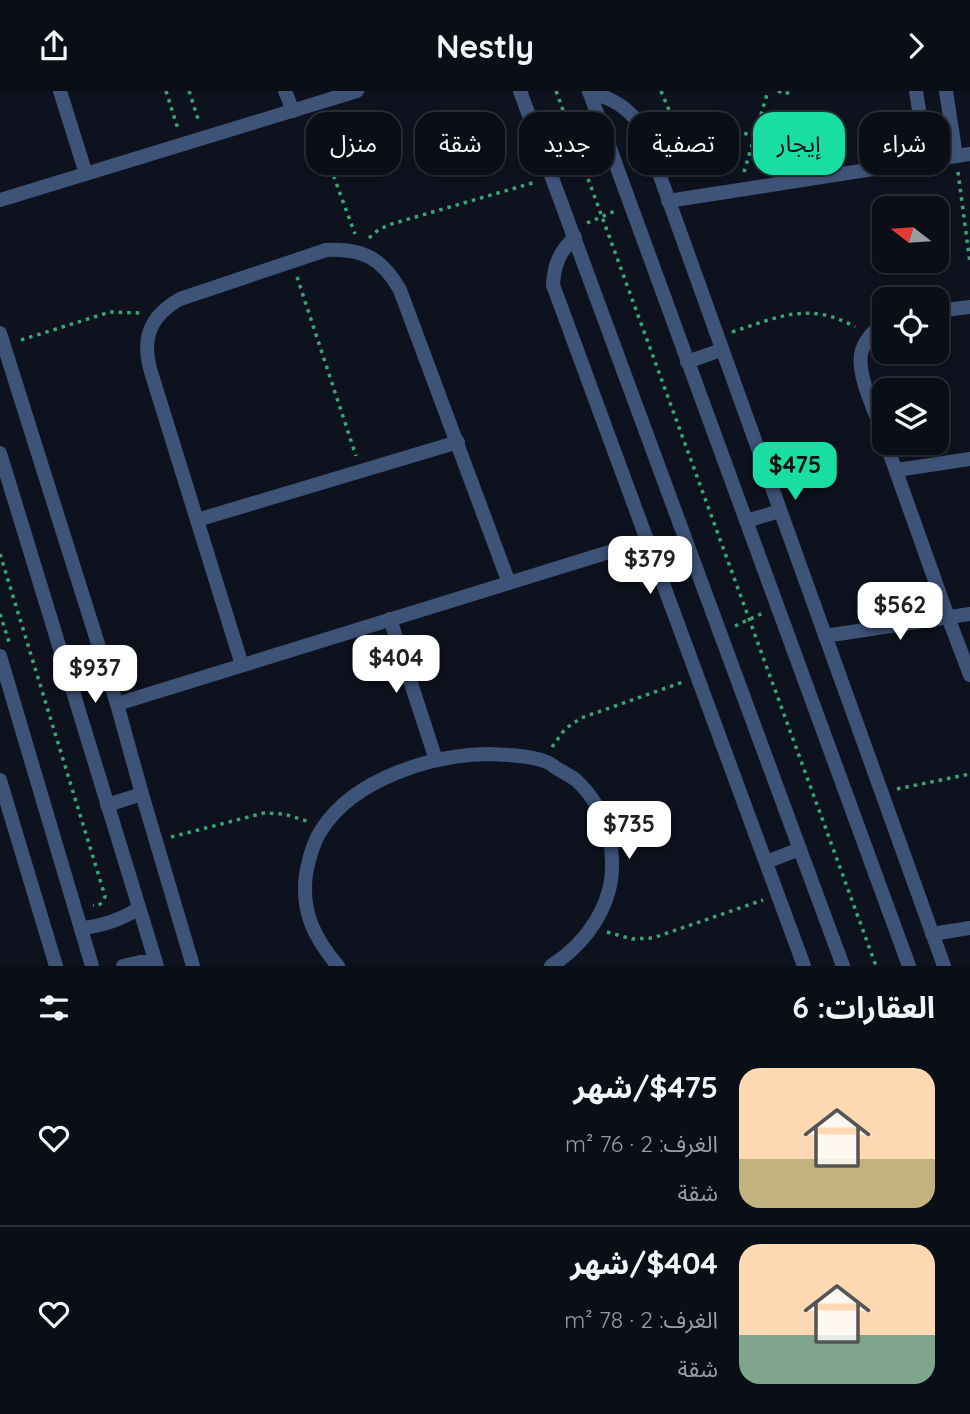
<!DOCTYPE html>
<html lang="ar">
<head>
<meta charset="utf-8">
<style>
  body { margin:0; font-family:Quicksand,"Noto Sans Arabic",sans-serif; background:#181c23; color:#f1f3f6; direction:rtl; height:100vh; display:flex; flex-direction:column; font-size:26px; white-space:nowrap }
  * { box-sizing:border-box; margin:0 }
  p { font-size:23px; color:#999ca1 }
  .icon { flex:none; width:38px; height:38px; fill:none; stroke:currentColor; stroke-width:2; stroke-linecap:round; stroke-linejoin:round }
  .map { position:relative; height:875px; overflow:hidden; direction:ltr }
  .sheet { display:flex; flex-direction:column; background:#0a0e16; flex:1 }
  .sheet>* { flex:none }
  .hud { position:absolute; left:21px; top:21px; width:929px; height:63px; direction:rtl; display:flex; gap:14px }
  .needle { width:46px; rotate:287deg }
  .controls { position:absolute; left:872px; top:105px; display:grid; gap:14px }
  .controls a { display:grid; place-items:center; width:77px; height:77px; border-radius:14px; background:#0a0e16; box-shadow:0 2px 5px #0004,0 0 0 2px #2a2e35; font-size:35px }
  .price { position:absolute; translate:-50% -60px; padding:0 16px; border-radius:14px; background:#fff; color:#222; font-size:23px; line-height:46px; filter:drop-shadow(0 2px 4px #0008) }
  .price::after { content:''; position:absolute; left:50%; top:42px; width:21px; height:16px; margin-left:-10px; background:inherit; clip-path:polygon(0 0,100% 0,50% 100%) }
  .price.selected { background:#18dea2; color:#111 }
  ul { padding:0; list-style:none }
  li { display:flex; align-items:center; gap:21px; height:175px; padding:0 35px }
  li+li { border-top:2px solid #2a2e35 }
  li span { display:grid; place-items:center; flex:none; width:196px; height:140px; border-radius:21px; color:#555 }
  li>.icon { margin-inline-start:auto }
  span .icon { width:84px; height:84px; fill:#fffc; stroke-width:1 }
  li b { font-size:30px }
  h2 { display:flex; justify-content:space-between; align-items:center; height:84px; padding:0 35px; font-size:30px }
  .pill { padding:0 24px; border-radius:21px; background:#0a0e16; box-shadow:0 2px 5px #0004,0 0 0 2px #2a2e35; font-size:24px; line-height:63px }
  .pill.selected { background:#18dea2; color:#111 }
  header { display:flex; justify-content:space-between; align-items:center; height:91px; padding:0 35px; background:#0a0e16; font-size:32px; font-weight:700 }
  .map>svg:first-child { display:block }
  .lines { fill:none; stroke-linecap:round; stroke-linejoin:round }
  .path { stroke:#3aa473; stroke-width:3.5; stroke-dasharray:3.5 5; stroke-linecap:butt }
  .minor { stroke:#3e5378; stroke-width:14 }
</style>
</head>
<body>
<header><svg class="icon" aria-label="forward" viewBox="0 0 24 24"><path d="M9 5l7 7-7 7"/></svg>Nestly<svg class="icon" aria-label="share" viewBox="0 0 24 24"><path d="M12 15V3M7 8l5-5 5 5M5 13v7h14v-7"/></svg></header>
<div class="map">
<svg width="970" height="875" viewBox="0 0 970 875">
  <rect width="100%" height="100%" fill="#0e121e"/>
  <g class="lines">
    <!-- path -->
    <g class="path">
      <polyline points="166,0 178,38"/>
      <polyline points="189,0 199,31"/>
      <polyline points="556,0 876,875"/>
      <polyline points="661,0 679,43"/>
      <polyline points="778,0 785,3 793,0"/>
      <polyline points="313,29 355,143"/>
      <circle cx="693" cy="54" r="18"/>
      <polyline points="710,59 721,55 736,39 754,46"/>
      <polyline points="744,81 768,0"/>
      <polyline points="958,81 970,172"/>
      <polyline points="587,132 615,120"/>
      <polyline points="369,147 377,140 388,134 536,91"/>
      <polyline points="297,186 356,365"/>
      <path d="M732,241C778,226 810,210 855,236"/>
      <polyline points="21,249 110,221 142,222"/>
      <path d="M0,463L105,805C104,811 99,816 93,814"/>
      <polyline points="0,523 9,551"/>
      <polyline points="735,535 763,522"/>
      <polyline points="552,656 565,638 581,627 683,591"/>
      <polyline points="897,698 970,683"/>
      <polyline points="171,746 264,722 284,723 307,730"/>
      <polyline points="607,841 632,848 653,847 763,809"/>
    </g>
    <!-- minor -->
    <g class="minor">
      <polyline points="60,0 86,83"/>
      <polyline points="285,0 293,20"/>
      <polyline points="520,0 843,875"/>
      <polyline points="589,0 909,875"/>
      <polyline points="916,0 927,70"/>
      <polyline points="946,0 956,65"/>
      <path d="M589,1C614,8 625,15 642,35L944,875"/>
      <polyline points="0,109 357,0"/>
      <polyline points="668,110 970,63"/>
      <path d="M575,146C560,160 554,173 553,194L804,875"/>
      <polyline points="936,220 970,216"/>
      <path d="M884,231C874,240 864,249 861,263C857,285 876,323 884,344"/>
      <polyline points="0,242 117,613 142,703 193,875"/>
      <polyline points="687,271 721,259"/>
      <polyline points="886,352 948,526 970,584"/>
      <polyline points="0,362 157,875"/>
      <polyline points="897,379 970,368"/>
      <polyline points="197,429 458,351"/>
      <polyline points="746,430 780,420"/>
      <polyline points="390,528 436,669"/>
      <polyline points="825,545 970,523"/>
      <polyline points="0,565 92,875"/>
      <path d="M242,574L151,281C141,247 150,225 180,208L326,159C363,157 382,167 400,199L509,492"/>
      <polyline points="117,613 648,449"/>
      <polyline points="0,689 56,875"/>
      <polyline points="107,714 142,703"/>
      <polyline points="766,771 800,758"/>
      <path d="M81,837C103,835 121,829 139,817"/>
      <polyline points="932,843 970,837"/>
      <polyline points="123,875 140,871 155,871"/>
      <path d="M338,875C314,847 301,820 306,783C309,767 313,751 322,738C355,687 434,663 491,663C508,664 528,664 544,670C549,671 553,675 558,678C563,681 571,685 576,689C592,704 606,726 610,748C612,755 611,763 612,769C614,813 587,852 551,875"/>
    </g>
  </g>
</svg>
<div class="controls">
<a><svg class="needle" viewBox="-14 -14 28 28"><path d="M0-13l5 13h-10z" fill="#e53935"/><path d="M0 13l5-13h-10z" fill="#999ca1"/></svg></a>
<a><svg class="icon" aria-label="locate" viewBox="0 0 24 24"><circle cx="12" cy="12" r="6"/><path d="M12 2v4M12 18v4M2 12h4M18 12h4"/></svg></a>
<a><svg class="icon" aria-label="layers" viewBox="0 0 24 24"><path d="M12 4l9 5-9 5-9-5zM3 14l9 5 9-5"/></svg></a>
</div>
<b class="price selected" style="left:795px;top:411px">$475</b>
<b class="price" style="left:650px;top:505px">$379</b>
<b class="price" style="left:900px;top:551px">$562</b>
<b class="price" style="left:396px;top:604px">$404</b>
<b class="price" style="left:95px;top:614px">$937</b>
<b class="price" style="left:629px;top:770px">$735</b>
<div class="hud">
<a class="pill">شراء</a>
<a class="pill selected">إيجار</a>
<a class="pill">تصفية</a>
<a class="pill">جديد</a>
<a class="pill">شقة</a>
<a class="pill">منزل</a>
</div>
</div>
<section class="sheet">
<h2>العقارات: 6<svg class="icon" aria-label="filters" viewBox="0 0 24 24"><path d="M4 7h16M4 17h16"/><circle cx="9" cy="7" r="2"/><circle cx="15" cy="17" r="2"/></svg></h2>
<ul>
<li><span style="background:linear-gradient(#ffd9b3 65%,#c2b280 0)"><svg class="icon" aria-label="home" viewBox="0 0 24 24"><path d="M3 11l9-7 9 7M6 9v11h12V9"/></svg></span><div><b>$475/شهر</b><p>الغرف: 2 · 76 m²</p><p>شقة</p></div><svg class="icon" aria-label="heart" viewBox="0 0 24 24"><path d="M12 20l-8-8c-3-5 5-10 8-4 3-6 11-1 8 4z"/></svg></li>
<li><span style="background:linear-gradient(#ffd9b3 65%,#7fa58c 0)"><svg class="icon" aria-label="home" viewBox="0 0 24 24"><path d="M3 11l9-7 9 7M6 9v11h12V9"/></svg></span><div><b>$404/شهر</b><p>الغرف: 2 · 78 m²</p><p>شقة</p></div><svg class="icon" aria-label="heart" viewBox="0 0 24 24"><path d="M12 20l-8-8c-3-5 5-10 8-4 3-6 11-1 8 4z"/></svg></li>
</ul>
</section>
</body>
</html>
